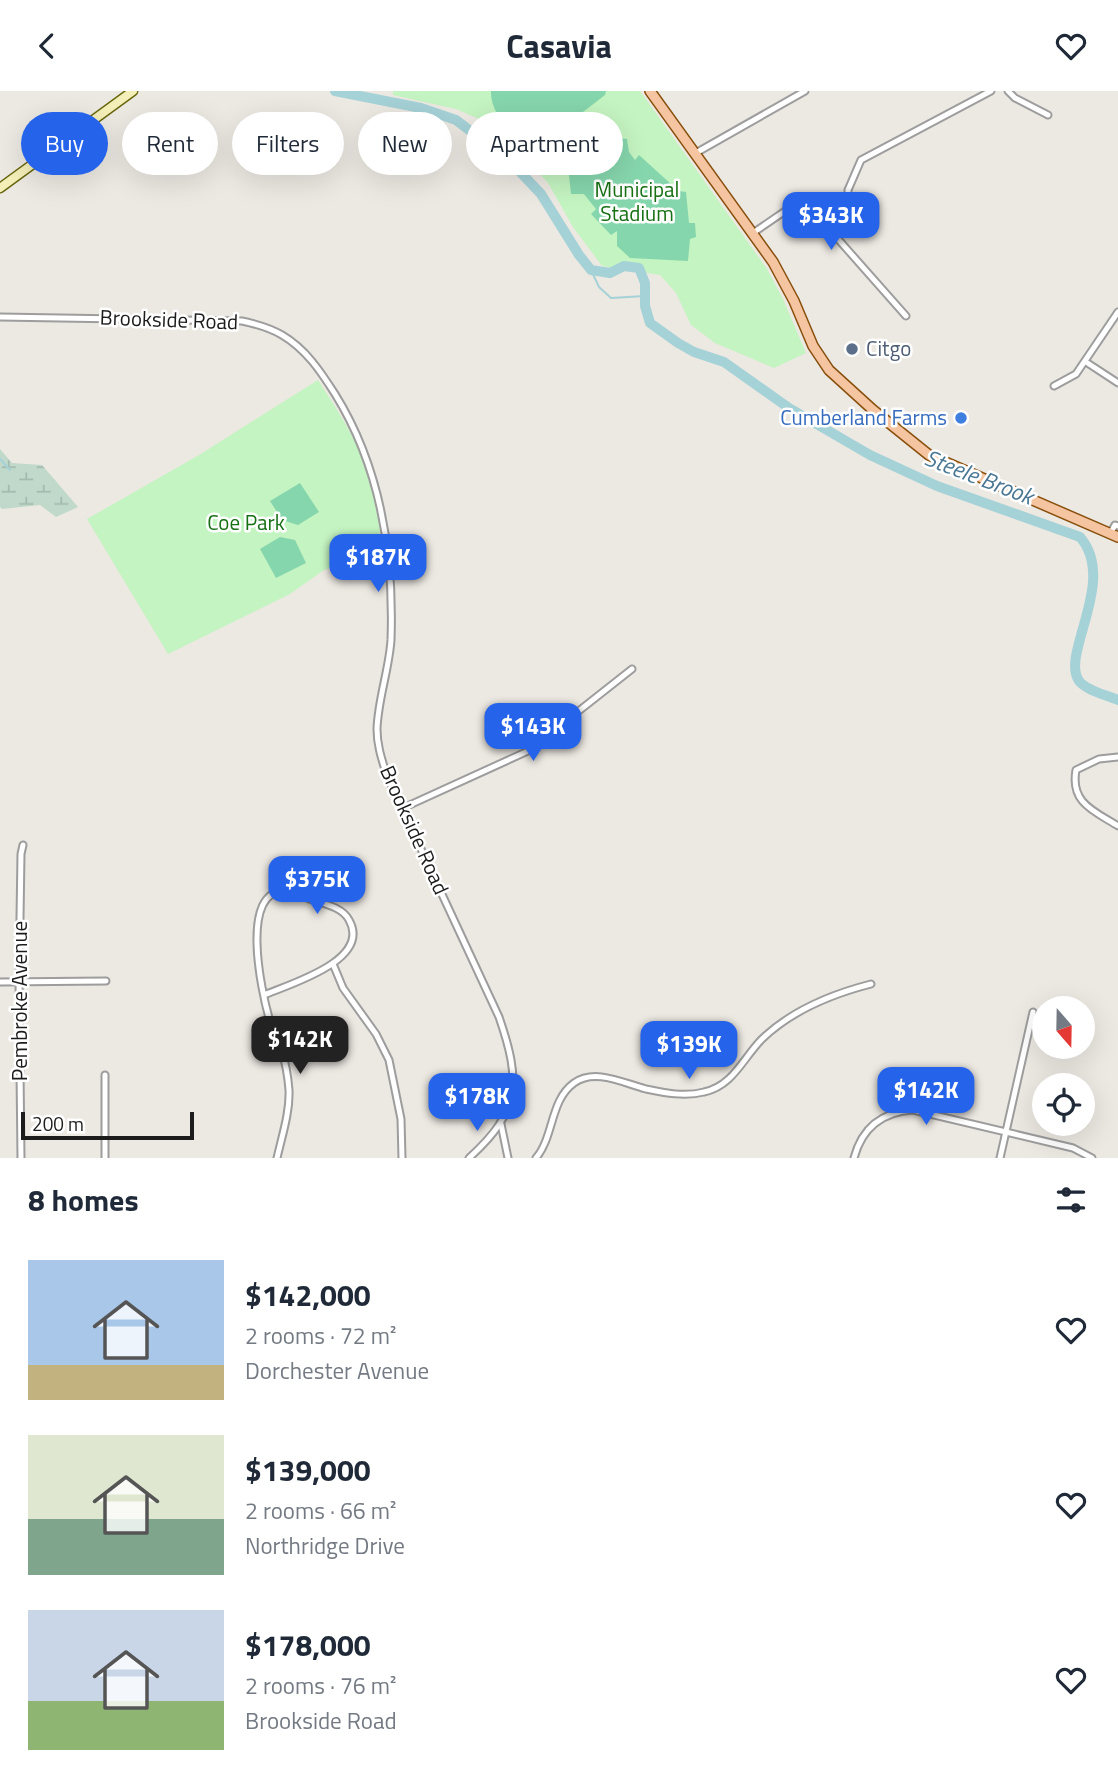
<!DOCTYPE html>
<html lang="en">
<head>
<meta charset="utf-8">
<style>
  body { margin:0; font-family:"Titillium Web",sans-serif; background:#f6f6f7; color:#1f2937; height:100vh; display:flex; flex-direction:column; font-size:26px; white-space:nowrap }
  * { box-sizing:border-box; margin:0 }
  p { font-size:23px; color:#747a83 }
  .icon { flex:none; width:38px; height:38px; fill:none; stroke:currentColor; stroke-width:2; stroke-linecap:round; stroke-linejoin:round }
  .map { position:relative; height:1067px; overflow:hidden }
  .details { display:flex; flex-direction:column; background:#fff; flex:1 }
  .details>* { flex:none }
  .hud { position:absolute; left:21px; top:21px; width:700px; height:63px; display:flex; gap:14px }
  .needle { width:46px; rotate:160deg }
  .fabs { position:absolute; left:1032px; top:905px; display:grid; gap:14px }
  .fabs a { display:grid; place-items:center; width:63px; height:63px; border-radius:50%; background:#fff; box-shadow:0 7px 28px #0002; font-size:35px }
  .scale { position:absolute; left:21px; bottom:18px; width:173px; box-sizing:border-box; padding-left:7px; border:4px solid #1c1c1c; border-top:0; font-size:19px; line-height:24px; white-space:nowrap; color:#1c1c1c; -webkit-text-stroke:5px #fff; paint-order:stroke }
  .price { position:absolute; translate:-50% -60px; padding:0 16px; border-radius:14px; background:#2563eb; color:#fff; font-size:23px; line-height:46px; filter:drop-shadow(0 2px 4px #0008) }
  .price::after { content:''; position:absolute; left:50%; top:42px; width:21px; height:16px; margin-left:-10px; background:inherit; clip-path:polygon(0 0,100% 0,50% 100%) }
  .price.on { background:#222; color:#fff }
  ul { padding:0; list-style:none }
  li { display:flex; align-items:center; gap:21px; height:175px; padding:0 28px }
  li span { display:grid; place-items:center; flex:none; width:196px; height:140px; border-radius:0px; color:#555 }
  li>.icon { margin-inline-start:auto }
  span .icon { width:84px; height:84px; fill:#fffc; stroke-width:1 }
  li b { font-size:30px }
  h2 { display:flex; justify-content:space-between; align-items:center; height:84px; padding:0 28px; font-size:30px }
  .tag { padding:0 24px; border-radius:32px; background:#fff; box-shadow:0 7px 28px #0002; font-size:24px; line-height:63px }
  .tag.on { background:#2563eb; color:#fff }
  header { display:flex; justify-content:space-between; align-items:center; height:91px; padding:0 28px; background:#fff; font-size:32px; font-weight:700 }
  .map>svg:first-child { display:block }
  .wetland { fill:url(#wetland-marsh) }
  .park { fill:#c4f4c1 }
  .pitch { fill:#86d6ad }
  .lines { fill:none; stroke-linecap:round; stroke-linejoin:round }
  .stream { stroke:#a5d2d7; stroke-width:2 }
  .river { stroke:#a5d2d7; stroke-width:10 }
  .street-casing { stroke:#9d9d9d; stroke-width:9 }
  .secondary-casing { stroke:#68670d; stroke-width:11 }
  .primary-casing { stroke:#884f0c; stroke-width:12 }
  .street { stroke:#fff; stroke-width:5 }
  .secondary { stroke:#f4efb9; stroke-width:8 }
  .primary { stroke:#f4c5a0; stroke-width:9 }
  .service-dot { fill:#5c6f8a; stroke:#fff; stroke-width:2.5 }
  .shop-dot { fill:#3f7fe0; stroke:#fff; stroke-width:2.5 }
  .labels { text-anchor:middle; stroke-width:5; stroke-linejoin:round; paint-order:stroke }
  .park-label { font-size:21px; fill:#187014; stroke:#fff }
  .street-label { font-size:21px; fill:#1c1c1c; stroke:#fff }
  .service-label { font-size:21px; fill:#4e5e75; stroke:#fff; text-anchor:start }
  .shop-label { font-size:21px; fill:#366cbe; stroke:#fff; text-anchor:end }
  .water-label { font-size:23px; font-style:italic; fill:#4a7894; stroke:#fff }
</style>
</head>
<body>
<header><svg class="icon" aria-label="back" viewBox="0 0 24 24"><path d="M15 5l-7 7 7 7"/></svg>Casavia<svg class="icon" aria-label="heart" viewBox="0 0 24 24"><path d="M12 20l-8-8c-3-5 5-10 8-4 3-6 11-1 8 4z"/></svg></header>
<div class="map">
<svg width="1118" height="1067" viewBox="0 0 1118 1067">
  <defs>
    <pattern id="wetland-marsh" width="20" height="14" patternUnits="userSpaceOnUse" patternTransform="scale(1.75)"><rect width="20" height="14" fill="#c0d9cb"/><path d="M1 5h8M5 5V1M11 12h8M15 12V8" fill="none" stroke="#a4baae"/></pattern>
  </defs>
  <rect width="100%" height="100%" fill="#ece8e2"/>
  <!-- wetland -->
  <polygon class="wetland" points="0,358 12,372 42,374 78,416 56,426 40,414 2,418 0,416"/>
  <!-- park -->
  <g class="park">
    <polygon points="393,0 640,0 767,178 783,208 806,262 774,277 715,252 691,234 676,202 660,184 602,175 573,136 548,92 507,48 479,28 456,18 393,4"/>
    <path d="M318,289C336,317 355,345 366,377C373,398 376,420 381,441L338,470L340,473L324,479L290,503L168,563L87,428L199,364Z"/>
  </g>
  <!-- pitch -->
  <g class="pitch">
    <path d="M491,0H606L605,4L530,62C515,46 490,24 491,0Z"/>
    <polygon points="572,41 627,48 629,61 635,69 639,64 671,93 667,98 686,101 689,132 695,132 696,146 690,148 688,170 630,167 617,155 617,140 611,144 591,123 596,118 584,103 571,103 565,48"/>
    <polygon points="300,392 319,421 298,434 282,429 270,410"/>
    <polygon points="280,446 295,449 306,472 276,487 260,458"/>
  </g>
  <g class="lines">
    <!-- stream -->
    <g class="stream">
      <polyline points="591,179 599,196 611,207 645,205"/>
      <polyline points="0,368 10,379"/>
    </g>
    <!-- river -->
    <path class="river" d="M335,0L421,17L456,29L510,70L541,103L579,164L591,179L610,182L624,175L639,177L645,192V215L650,232L678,252L694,261L724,271L789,317L870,364L937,395L1080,446C1118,490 1060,563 1079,590C1087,600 1107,604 1118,609"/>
    <defs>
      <g id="street">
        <polyline points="1008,0 1015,7 1048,24"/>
        <polyline points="694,63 805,0"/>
        <polyline points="830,139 848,127 848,99 861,69 991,0"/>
        <polyline points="753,142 791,116 811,110 830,139 906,225"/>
        <path d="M0,226L242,230C256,233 270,237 282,244C306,258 321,281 335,303C381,377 394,462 391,549C389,579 378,608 377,638C377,655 382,669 387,685L499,926C521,990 521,1020 469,1067"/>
        <polyline points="1086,271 1118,292"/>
        <polyline points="1054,295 1076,283 1118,221"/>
        <polyline points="1110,443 1115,434 1118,435"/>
        <path d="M1118,666L1099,668L1076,679C1070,712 1094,720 1118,735"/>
        <polyline points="403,717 528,660 632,578"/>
        <polyline points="333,873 343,897 376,943 389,969 401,1028 402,1067"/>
        <polyline points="0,891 106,890"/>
        <path d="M264,904C290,893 372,869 349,829C342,815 320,812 307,807C301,805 293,800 287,800C238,796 262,902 269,927C272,937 278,946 281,956C285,970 288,985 289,999C290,1021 282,1045 277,1067"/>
        <polyline points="501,1033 508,1067"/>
        <polyline points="21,1067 19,891 21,763 23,754"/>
        <polyline points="105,1067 105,984"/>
        <path d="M536,1067C554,1046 550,1009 574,992C595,977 623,992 646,998C665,1002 685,1006 704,1001C733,995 743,967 762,948C791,920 832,903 871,893"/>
        <path d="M854,1067C862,1037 882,1021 913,1019L1073,1057L1092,1067"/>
        <polyline points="1000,1067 1033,921"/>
      </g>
      <polyline id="secondary" points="0,97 133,0"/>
      <polyline id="primary" points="650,0 773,171 794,210 813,255 829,279 873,319 929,364 1118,446"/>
    </defs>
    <!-- street casing -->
    <use href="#street" class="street-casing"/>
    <!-- secondary casing -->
    <use href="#secondary" class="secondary-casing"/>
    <!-- primary casing -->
    <use href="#primary" class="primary-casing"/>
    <!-- street -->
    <use href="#street" class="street"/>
    <!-- secondary -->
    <use href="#secondary" class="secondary"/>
    <!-- primary -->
    <use href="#primary" class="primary"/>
  </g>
  <!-- markers -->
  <circle class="service-dot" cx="852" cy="258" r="7"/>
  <circle class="shop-dot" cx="961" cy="327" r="7"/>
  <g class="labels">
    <!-- park labels -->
    <g class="park-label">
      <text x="637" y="106">Municipal<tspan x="637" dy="24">Stadium</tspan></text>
      <text x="246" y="439">Coe Park</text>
    </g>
    <!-- street labels -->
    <g class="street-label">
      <text transform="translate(169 229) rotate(2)" y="7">Brookside Road</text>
      <text transform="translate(414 739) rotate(66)" y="7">Brookside Road</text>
      <text transform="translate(20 910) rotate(-90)" y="7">Pembroke Avenue</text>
    </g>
    <!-- service labels -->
    <g class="service-label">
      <text x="866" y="265">Citgo</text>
    </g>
    <!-- shop labels -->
    <g class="shop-label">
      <text x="947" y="334">Cumberland Farms</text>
    </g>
    <!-- water labels -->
    <g class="water-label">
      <text transform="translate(979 386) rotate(21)" y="8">Steele Brook</text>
    </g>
  </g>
</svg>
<div class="fabs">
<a><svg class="needle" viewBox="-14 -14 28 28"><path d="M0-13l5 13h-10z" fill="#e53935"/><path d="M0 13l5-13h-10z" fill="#747a83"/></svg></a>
<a><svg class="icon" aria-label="locate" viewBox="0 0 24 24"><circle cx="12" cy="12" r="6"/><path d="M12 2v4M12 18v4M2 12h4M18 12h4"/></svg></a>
</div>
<div class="scale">200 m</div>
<b class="price" style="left:831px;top:161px">$343K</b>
<b class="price" style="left:378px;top:503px">$187K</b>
<b class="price" style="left:533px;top:672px">$143K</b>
<b class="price" style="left:317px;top:825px">$375K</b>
<b class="price on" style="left:300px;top:985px">$142K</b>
<b class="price" style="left:689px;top:990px">$139K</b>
<b class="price" style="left:926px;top:1036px">$142K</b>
<b class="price" style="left:477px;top:1042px">$178K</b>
<div class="hud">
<a class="tag on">Buy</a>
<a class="tag">Rent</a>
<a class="tag">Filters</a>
<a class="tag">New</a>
<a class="tag">Apartment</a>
</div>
</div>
<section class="details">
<h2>8 homes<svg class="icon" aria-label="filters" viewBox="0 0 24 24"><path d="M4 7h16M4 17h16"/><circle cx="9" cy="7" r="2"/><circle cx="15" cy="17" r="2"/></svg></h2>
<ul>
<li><span style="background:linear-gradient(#a9c7e8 75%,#c2b280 0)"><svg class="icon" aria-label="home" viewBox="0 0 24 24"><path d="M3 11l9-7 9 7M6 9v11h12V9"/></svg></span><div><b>$142,000</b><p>2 rooms · 72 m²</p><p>Dorchester Avenue</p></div><svg class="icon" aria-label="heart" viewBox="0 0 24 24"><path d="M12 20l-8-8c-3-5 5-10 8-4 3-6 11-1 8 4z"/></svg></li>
<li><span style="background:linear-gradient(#dfe7d0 60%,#7fa58c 0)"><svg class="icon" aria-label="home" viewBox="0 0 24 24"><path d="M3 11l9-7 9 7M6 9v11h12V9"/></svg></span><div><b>$139,000</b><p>2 rooms · 66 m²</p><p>Northridge Drive</p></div><svg class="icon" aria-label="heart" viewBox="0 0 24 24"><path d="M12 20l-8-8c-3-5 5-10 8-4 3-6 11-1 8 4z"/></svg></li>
<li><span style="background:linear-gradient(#c9d6e8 65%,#8fb573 0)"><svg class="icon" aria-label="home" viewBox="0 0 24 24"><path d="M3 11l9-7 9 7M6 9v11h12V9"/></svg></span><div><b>$178,000</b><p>2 rooms · 76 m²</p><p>Brookside Road</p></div><svg class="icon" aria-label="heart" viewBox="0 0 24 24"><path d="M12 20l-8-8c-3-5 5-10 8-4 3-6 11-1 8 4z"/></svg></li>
</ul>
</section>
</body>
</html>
